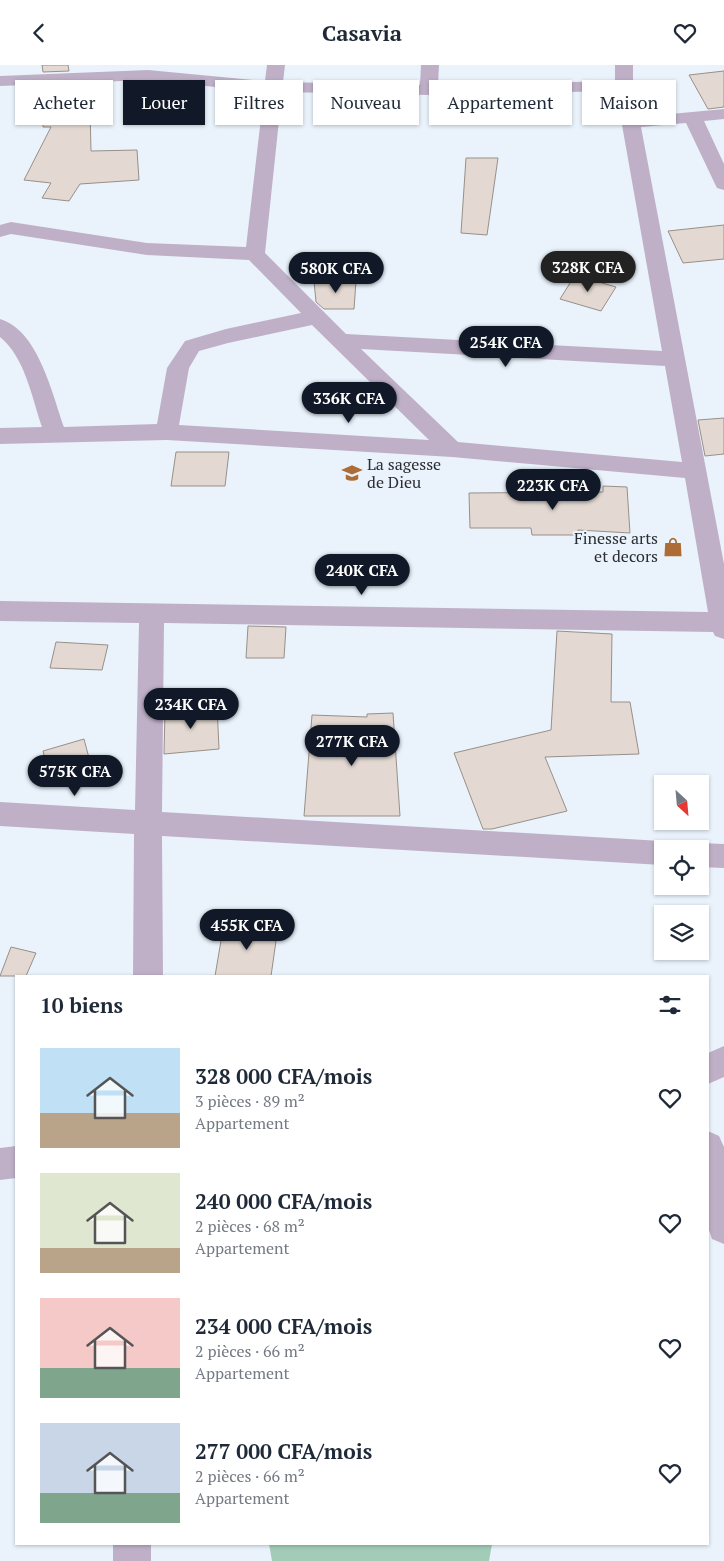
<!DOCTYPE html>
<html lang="fr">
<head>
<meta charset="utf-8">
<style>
  body { margin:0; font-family:"PT Serif",serif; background:#f6f6f7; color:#1f2937; height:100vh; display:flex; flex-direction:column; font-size:19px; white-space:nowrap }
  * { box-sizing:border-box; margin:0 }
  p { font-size:16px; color:#747a83 }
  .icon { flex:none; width:28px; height:28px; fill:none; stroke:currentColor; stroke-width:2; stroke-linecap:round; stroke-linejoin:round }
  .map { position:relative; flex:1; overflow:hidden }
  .drawer { position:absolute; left:15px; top:910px; width:694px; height:570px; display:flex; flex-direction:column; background:#fff; border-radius:0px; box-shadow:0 1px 4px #0004 }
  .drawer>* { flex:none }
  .top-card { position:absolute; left:15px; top:15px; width:695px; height:45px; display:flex; gap:10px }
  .needle { width:32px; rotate:154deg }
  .controls { position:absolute; left:654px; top:710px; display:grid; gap:10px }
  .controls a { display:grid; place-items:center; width:55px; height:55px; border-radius:0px; background:#fff; box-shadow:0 1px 4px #0004; font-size:25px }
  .price { position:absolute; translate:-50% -42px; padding:0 11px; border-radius:18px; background:#111827; color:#fff; font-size:16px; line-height:32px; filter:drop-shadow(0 1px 2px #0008) }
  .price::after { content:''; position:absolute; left:50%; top:30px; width:15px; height:11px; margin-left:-8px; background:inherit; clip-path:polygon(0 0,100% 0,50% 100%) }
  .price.on { background:#222; color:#fff }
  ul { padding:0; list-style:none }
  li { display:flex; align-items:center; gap:15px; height:125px; padding:0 25px }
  li span { display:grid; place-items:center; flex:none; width:140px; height:100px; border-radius:0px; color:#555 }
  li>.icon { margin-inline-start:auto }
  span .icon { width:60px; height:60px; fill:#fffc; stroke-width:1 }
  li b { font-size:21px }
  h2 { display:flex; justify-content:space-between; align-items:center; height:60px; padding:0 25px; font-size:21px }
  .pill { padding:0 18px; border-radius:0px; background:#fff; box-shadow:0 1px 4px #0004; font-size:18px; line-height:45px }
  .pill.on { background:#111827; color:#fff }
  header { display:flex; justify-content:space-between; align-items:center; height:65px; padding:0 25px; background:#fff; font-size:22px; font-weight:700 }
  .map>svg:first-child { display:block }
  .green { fill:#a2ccb8 }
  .building { fill:#e3d9d2; stroke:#988f88 }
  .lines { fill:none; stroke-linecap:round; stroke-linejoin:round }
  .street { fill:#bfb0c8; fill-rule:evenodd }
  .labels { text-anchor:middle; stroke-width:4; stroke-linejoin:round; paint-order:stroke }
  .poi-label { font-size:16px; fill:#2a2d31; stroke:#eaf3fc; text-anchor:start }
</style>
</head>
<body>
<header><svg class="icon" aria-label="back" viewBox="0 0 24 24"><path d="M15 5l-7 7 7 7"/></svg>Casavia<svg class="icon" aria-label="heart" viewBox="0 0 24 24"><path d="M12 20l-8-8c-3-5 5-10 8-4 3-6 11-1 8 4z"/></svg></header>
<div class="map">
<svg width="724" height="1496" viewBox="0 0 724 1496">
  <rect width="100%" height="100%" fill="#eaf3fc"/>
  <!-- green -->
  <polygon class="green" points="269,1479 492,1479 489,1496 272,1496"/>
  <!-- building -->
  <g class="building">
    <polygon points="42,0 68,0 69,6 43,7"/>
    <polygon points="724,6 724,42 708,44 689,10"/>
    <polygon points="69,20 70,47 90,45 91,86 137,85 139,115 80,119 69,136 42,133 51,118 24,115 51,62 43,62 43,21"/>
    <polygon points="466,93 498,93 487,170 461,168"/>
    <polygon points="724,160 724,194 683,198 668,166"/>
    <polygon points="575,210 616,222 601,246 560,234"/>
    <polygon points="314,216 356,216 354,244 324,244 316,237"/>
    <polygon points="724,353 724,389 705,391 698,355"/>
    <polygon points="176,387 229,387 225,421 171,421"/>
    <polygon points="603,421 627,422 630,468 578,465 578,470 532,470 531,463 470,463 469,428 603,427"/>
    <polygon points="248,561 286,562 284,593 246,593"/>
    <polygon points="557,566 612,569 611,637 630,637 639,689 545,692 567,746 492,764 483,764 454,688 551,665"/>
    <polygon points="56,577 108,580 102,605 50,603"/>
    <polygon points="217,640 219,684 164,689 165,645"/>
    <polygon points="393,648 400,751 304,751 312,650 367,652 367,649"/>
    <polygon points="84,674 93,708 51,720 43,686"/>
    <polygon points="224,858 278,862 271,911 215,911"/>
    <polygon points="11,882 36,888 26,911 0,911"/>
  </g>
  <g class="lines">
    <!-- street -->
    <g class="street">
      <path d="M267,0H285L283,17L420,20L421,0H439L438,20L615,16V0H633V21L639,52L724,44V54L704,56L724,99V125L717,123L715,119L686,58L641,62L724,499V574L715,571L713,567L164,558L162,747L662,776L672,779L674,784H662V800L162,771L163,911H133L134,769L0,761V737L135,745L139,558L0,556V536L708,547L685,413L452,392L167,375L0,379V363L42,362C32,333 25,292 0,272V254C38,265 52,328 64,362L157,359L167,303L185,276L226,264L301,248L249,195L147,190L11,169L0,172V160L11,157L147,178L246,182L264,27L148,15L0,21V11L148,5L265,16ZM616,26L662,286L346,269L265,188L282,27L429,30ZM312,260L429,375L179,360L189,303L199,286L228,278ZM361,284L665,301L682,397L458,377Z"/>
      <polygon points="700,778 724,779 724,803 700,802 700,784 689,784"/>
      <polygon points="724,981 724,1012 708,1019 708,988"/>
      <polygon points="708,1066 719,1071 724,1082 724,1179 712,1174 708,1162"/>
      <polygon points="16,1081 16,1113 0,1115 0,1083"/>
      <rect x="113" y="1479" width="38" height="17"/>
    </g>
  </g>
  <!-- icons -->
  <defs>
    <symbol id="school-bare" viewBox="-9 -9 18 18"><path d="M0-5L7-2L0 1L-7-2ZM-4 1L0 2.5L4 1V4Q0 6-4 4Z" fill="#ad6c36" stroke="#eaf3fc" stroke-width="2.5" paint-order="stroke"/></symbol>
    <symbol id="shop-bare" viewBox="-9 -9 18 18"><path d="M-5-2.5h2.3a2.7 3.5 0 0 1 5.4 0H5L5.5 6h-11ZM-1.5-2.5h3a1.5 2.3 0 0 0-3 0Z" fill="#ad6c36" stroke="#eaf3fc" stroke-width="2.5" paint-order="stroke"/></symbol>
  </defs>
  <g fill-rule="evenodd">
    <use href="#school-bare" x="338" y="394" width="28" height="28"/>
    <use href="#shop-bare" x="659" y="468" width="28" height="28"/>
  </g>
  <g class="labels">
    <!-- poi labels -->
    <g class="poi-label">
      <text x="367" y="405">La sagesse<tspan x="367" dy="18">de Dieu</tspan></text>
      <text x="658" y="479" text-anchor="end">Finesse arts<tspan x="658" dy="18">et decors</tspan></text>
    </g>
  </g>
</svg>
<div class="controls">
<a><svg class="needle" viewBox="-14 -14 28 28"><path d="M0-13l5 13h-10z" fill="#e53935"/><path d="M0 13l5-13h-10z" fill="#747a83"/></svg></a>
<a><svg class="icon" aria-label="locate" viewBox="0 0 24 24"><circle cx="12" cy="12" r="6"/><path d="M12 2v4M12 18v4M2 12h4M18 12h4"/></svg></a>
<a><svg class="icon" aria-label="layers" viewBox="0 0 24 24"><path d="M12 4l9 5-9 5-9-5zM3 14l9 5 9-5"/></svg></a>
</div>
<b class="price on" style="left:588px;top:228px">328K CFA</b>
<b class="price" style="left:336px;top:229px">580K CFA</b>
<b class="price" style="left:506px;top:303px">254K CFA</b>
<b class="price" style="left:349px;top:359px">336K CFA</b>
<b class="price" style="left:553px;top:446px">223K CFA</b>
<b class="price" style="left:362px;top:531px">240K CFA</b>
<b class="price" style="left:191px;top:665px">234K CFA</b>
<b class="price" style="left:352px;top:702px">277K CFA</b>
<b class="price" style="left:75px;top:732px">575K CFA</b>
<b class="price" style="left:247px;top:886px">455K CFA</b>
<div class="top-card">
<a class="pill">Acheter</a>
<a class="pill on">Louer</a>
<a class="pill">Filtres</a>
<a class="pill">Nouveau</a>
<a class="pill">Appartement</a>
<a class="pill">Maison</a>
</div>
<section class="drawer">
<h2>10 biens<svg class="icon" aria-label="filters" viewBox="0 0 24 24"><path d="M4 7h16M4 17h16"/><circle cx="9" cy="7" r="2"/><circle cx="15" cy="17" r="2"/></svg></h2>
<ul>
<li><span style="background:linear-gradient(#bfe0f5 65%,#b9a48a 0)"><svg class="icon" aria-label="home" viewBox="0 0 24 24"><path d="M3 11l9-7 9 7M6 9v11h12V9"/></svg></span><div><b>328 000 CFA/mois</b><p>3 pièces · 89 m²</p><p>Appartement</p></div><svg class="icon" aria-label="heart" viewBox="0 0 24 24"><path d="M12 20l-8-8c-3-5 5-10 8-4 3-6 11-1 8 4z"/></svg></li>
<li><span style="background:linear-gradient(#dfe7d0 75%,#b9a48a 0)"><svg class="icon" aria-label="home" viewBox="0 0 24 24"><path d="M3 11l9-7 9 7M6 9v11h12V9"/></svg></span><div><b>240 000 CFA/mois</b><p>2 pièces · 68 m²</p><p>Appartement</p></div><svg class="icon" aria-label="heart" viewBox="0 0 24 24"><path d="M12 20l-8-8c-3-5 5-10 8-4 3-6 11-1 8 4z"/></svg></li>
<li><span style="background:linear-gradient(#f6c9c9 70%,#7fa58c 0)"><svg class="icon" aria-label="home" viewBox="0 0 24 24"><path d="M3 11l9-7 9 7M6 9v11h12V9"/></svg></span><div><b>234 000 CFA/mois</b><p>2 pièces · 66 m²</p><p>Appartement</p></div><svg class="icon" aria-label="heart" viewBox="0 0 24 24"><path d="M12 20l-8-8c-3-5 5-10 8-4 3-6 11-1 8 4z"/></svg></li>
<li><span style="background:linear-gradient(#c9d6e8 70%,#7fa58c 0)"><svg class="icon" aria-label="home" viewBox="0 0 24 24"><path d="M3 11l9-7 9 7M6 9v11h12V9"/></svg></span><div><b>277 000 CFA/mois</b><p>2 pièces · 66 m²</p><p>Appartement</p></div><svg class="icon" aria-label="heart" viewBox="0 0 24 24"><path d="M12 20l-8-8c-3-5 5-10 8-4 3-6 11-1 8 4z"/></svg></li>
</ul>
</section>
</div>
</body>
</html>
